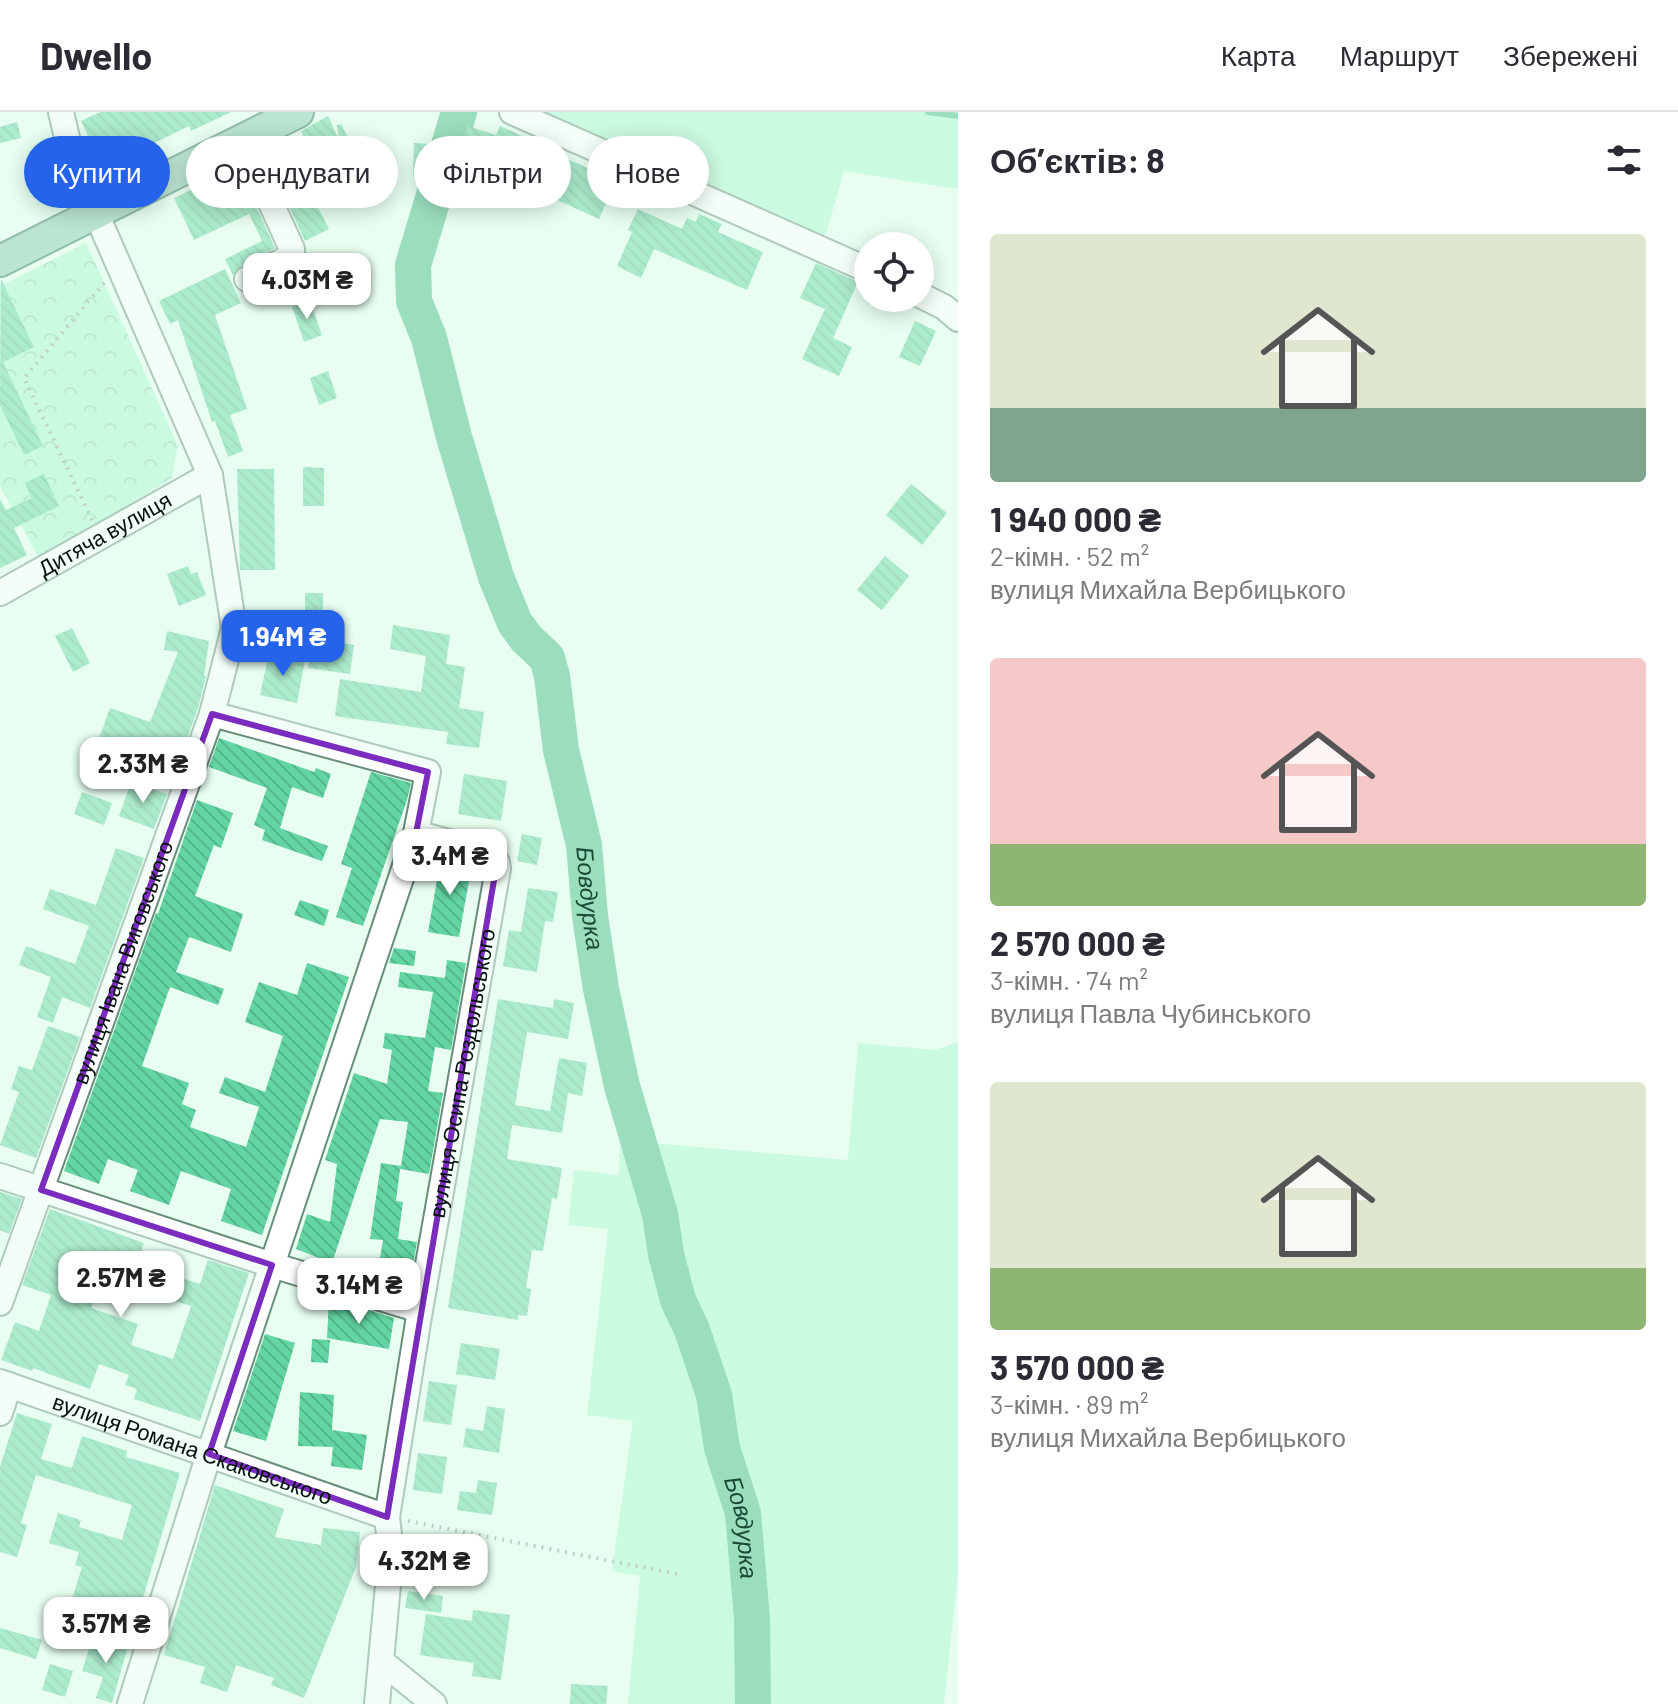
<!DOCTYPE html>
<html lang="uk">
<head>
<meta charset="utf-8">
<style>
  body { margin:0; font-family:Barlow,sans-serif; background:#f7f7f7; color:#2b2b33; height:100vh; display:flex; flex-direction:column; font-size:30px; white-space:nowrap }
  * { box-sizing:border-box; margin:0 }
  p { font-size:26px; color:#7c7c81 }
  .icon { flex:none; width:44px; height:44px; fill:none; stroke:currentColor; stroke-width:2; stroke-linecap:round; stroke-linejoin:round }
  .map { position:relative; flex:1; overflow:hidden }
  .side { display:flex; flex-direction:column; background:#fff; width:720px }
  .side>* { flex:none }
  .guide { position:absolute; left:24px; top:24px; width:760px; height:72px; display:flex; gap:16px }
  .controls { position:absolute; left:854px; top:120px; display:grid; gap:16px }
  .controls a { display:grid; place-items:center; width:80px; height:80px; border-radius:50%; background:#fff; box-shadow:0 4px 20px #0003; font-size:40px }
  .price { position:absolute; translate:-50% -68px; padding:0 18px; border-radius:16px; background:#fff; color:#222; font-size:26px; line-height:52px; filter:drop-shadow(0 2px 4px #0008) }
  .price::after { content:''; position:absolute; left:50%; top:48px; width:24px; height:18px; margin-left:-12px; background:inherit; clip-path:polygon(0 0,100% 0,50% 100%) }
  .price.current { background:#2563eb; color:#fff }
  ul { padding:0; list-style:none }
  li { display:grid; align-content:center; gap:16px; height:424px; padding:0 32px }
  li span { display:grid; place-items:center; height:248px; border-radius:8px; color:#555 }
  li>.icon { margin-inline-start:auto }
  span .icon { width:144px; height:144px; fill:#fffc; stroke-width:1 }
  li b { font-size:34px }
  h2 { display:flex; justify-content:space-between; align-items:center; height:96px; padding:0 32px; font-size:34px }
  .chip { padding:0 28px; border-radius:36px; background:#fff; box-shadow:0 4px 20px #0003; font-size:28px; line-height:72px }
  .chip.current { background:#2563eb; color:#fff }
  header { display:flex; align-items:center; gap:48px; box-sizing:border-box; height:112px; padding:0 40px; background:#fff; border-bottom:2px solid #e1e1e2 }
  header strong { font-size:38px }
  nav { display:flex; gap:44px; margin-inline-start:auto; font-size:28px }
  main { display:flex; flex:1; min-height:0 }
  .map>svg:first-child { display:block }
  .green { fill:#a7f5ce }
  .forest { fill:url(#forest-crowns) }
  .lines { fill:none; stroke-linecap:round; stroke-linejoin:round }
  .stream { stroke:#3eb584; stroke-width:6 }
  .river { stroke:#3eb584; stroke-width:36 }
  .building { fill:url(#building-back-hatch) }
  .minor-casing { stroke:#698d7b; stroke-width:28 }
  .major-casing { stroke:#256f51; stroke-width:34 }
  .path { stroke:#8a9d93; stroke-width:4; stroke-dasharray:2 6; stroke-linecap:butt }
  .minor { stroke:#fff; stroke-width:24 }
  .major { stroke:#86c7ac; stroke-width:30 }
  .marked { fill:none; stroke:#7b2cbf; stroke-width:6; stroke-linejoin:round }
  .labels { text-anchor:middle; stroke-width:7; stroke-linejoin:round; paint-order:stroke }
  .street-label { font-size:22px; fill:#06130d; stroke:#e7fef1 }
  .water-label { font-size:24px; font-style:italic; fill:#1a4a35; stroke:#e7fef1 }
</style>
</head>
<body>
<header>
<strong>Dwello</strong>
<nav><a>Карта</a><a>Маршрут</a><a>Збережені</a></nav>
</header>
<main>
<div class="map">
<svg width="958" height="1592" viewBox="0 0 958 1592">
  <defs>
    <pattern id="forest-crowns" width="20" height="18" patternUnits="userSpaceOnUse" patternTransform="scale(2)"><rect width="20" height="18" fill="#a7f5ce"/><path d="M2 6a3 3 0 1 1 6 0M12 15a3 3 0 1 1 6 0" fill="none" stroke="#8ed1b0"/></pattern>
    <pattern id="building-back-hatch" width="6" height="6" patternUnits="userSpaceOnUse" patternTransform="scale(2)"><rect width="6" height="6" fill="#63d5a3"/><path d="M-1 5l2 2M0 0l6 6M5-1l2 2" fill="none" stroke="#54b68b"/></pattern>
  </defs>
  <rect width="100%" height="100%" fill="#e7fef1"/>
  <!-- green -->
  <g class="green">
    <polygon points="453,0 466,0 426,126 420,153 420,188 440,243 484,410 501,463 520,507 552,543 557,562 571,660 590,732 607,876 631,974 667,1099 679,1157 717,1258 727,1312 757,1418 764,1506 765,1592 628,1592 640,1464 612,1459 633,1309 587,1303 608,1117 568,1113 574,1058 619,1063 621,1004 613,980 590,878 576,736 554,642 545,567 540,552 510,515 483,447 428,243 408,194 407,151"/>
    <polygon points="512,0 958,0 958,77 844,59 822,135"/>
    <polygon points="958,930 958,1463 944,1592 770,1592 766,1463 758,1395 736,1332 728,1281 721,1256 681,1158 670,1098 651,1031 848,1048 858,931 935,938"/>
  </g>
  <!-- forest -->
  <polygon class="forest" points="86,131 178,334 172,366 40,448 0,374 0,174"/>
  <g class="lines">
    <!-- stream -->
    <polyline class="stream" points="928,0 958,4"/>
    <!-- river -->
    <path class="river" id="s1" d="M459,0L413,153L414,189L429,226L454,325L496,465L515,511L526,526L547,546L552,564L561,638L584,733L590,804L601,877L622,974L660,1102L666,1142L678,1188L692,1218L714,1283L722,1336L743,1401L752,1507L753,1592"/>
  </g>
  <!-- building -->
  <g class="building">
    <polygon points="100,0 231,0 191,19 189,14 140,38 135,28 98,46 81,9"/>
    <polygon points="328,4 339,28 337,13 341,12 350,30 357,30 351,33 355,42 361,41 367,78 348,81 341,38 316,50 301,19"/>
    <polygon points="17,10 21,26 0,31 0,15"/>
    <polygon points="468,14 496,23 500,14 531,28 514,68 480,53 471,78 449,71"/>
    <polygon points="414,31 429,32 428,63 413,63"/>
    <polygon points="563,45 616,69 599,107 546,83"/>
    <polygon points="52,53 60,69 36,81 28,64"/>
    <polygon points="238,55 275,136 240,154 233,163 225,147 262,129 249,102 194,128 174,86"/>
    <polygon points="312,83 329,117 305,129 289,94"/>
    <polygon points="638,97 682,117 687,106 696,110 699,102 722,112 718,120 763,140 747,178 654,137 641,166 617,154 632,120 628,118"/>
    <polygon points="816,151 858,170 833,226 852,235 839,264 802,247 825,197 800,186"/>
    <polygon points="225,157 241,191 215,203 247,297 230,303 243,339 228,345 215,309 212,310 178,208 170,212 159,189"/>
    <polygon points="1,167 34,235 3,250 43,334 24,343 0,293"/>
    <polygon points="310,189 322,223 304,230 292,195"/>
    <polygon points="915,209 936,219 920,254 899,245"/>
    <polygon points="328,259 337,286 319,293 310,266"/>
    <polygon points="303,355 324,356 324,394 303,394"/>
    <polygon points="237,357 274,357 275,458 240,458"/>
    <polygon points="44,362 59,394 14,416 27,443 0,456 0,387 6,398 32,386 25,371"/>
    <polygon points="911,372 947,401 922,433 886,403"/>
    <polygon points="885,444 909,464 882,498 857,478"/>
    <polygon points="188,454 191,462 197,460 206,483 179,494 167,462"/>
    <rect x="305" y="481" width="18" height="17"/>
    <polygon points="393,513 450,523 446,552 465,555 459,596 484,600 479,636 446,632 448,620 335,604 340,567 421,580 426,544 390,537"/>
    <polygon points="72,516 90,551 73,560 55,524"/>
    <polygon points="167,519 209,529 204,564 206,564 198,596 178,652 135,636 131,647 96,634 110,596 150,610 178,540 164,538"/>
    <polygon points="312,526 354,533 350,562 308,556"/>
    <polygon points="269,541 305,548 297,591 260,583"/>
    <polygon points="219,626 314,660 316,656 331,662 323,686 292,675 280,716 328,734 322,749 262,728 265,718 254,713 267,676 209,655"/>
    <polygon points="371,660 411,671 407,688 363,814 336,805 352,756 341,752"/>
    <polygon points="464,662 507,669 501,709 458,702"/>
    <polygon points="131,670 167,682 154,717 119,704"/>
    <polygon points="82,680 112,691 104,713 74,702"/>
    <polygon points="197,688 233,701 221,736 214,733 195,784 243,802 231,840 189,825 176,860 224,877 218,893 170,875 142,954 189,971 182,992 196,998 190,1015 246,1035 259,995 219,981 225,965 265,980 283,924 245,910 259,870 297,883 307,851 349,865 262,1123 221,1109 231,1077 181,1059 169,1093 130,1079 138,1058 108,1047 99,1072 64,1059 156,801 158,802"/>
    <polygon points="522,722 542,726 537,753 517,749"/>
    <polygon points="116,736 144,746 90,896 62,885 53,911 37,905 51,865 19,853 26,834 75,852 89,814 43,797 50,777 96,793"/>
    <polygon points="441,745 472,752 459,825 428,820"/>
    <polygon points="528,776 558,780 553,810 545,809 537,860 503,854 509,818 521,820"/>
    <polygon points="300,788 329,798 324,814 294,803"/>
    <polygon points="394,836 416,839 414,854 389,851"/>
    <polygon points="447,848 466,851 451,938 435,935 428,979 443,981 429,1062 400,1057 396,1089 403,1090 398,1127 417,1130 410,1170 377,1164 383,1128 370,1127 381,1051 401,1054 408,1010 380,1007 332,1151 296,1137 307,1102 330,1110 337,1052 325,1048 354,961 387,972 392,938 383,936 385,921 425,926 433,880 398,875 400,860 445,866"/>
    <polygon points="498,887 553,896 554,887 574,891 568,927 527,920 515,993 550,999 559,946 587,951 582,984 568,981 562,1021 512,1013 507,1047 562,1056 557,1087 552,1086 543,1139 532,1138 526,1176 531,1177 527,1204 518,1203 518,1208 448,1196"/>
    <polygon points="48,914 80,925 36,1046 0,1033 19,980 11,977 19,954 32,958"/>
    <polygon points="0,1080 22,1087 9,1122 0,1118"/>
    <polygon points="50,1097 144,1131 129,1173 102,1163 91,1196 138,1212 131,1233 173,1247 191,1194 162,1185 169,1162 200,1172 208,1148 249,1161 200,1309 134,1287 137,1277 125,1273 129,1263 99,1252 90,1277 33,1256 32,1259 1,1248 15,1210 39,1219 51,1183 22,1173"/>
    <polygon points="329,1189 342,1190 394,1206 389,1237 327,1226"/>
    <polygon points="265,1222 295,1231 266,1329 233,1319"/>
    <polygon points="312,1227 330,1228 328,1251 311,1250"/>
    <polygon points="461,1231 500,1237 495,1268 456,1262"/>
    <polygon points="429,1269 457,1273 451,1313 423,1309"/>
    <polygon points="300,1280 334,1283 332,1318 367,1323 362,1358 331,1354 333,1335 298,1334"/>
    <polygon points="487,1294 505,1297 499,1341 463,1335 466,1316 483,1319"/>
    <polygon points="17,1301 52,1312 41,1347 72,1356 82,1324 127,1339 126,1345 180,1361 137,1506 89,1491 84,1508 67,1503 82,1455 75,1453 79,1440 49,1431 58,1401 81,1408 79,1415 122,1428 132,1393 36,1363 21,1411 27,1413 17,1445 0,1440 0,1355"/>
    <polygon points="418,1341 447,1345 442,1382 413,1378"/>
    <polygon points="478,1368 497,1371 492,1403 457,1398 460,1379 476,1381"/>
    <polygon points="215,1373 284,1397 275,1425 321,1433 323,1416 360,1420 356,1455 304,1586 271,1573 274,1566 236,1553 227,1580 200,1571 205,1555 164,1543"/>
    <polygon points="408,1479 443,1484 441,1501 405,1496"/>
    <polygon points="473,1498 510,1503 501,1568 472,1564 474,1551 420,1543 426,1502 472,1509"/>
    <polygon points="0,1516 42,1528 36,1547 0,1536"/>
    <polygon points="93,1524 128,1534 112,1591 96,1586 103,1565 82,1559"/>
    <polygon points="50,1552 73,1559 65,1585 42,1578"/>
    <polygon points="571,1572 608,1574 606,1592 570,1592"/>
  </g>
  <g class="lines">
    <defs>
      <g id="minor">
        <polyline points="61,0 86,106"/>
        <polyline points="512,0 868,158"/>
        <polyline points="242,28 292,137 292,144 247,167"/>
        <polyline points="920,183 944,195 958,207"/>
        <path id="s2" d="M0,481L210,363"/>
        <polyline points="0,1064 272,1153 420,1198"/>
        <path id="s3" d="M0,1191L212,602L234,516L210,363L96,101"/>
        <path id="s4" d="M0,1270L387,1405"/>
        <polyline points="0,1301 9,1273"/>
        <polyline points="381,1549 434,1592"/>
        <polyline points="130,1592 209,1342 416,721 428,660 212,602"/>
        <path id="s5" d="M377,1592L391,1441L387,1405L420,1198L498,757L497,750L489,741L416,721"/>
      </g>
      <polyline id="major" points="0,149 298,0"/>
    </defs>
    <!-- minor casing -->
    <use href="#minor" class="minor-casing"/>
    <!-- major casing -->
    <use href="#major" class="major-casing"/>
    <!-- path -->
    <g class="path">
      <polyline points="92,408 24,266 105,170"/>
      <polyline points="408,1409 677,1462"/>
    </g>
    <!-- minor -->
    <use href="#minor" class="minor"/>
    <!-- major -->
    <use href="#major" class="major"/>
  </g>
  <!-- marked area -->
  <path d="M0 0H958V1592H0ZM212,602L428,660L416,721L489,741L497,750L387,1405L209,1342L272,1153L41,1078Z" fill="#e7fef1" fill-opacity=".55" fill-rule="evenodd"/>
  <path class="marked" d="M212,602L428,660L416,721L489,741L497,750L387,1405L209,1342L272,1153L41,1078Z"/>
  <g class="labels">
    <!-- street labels -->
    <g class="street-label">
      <text dy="8" stroke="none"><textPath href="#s2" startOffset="120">Дитяча вулиця</textPath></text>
      <text dy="8" stroke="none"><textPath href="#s3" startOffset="362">вулиця Івана Виговського</textPath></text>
      <text dy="8" stroke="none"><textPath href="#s5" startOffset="638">вулиця Осипа Роздольського</textPath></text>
      <text dy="8" stroke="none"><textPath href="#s4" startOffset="204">вулиця Романа Скаковського</textPath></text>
    </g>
    <!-- water labels -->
    <g class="water-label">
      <text dy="8" stroke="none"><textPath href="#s1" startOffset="826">Бовдурка</textPath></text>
      <text dy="8" stroke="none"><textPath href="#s1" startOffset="1476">Бовдурка</textPath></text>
    </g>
  </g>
</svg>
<div class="controls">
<a><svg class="icon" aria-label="locate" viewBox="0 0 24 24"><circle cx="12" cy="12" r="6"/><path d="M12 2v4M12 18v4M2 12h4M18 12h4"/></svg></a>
</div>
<b class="price" style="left:307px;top:209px">4.03M ₴</b>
<b class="price current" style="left:283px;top:566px">1.94M ₴</b>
<b class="price" style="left:143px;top:693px">2.33M ₴</b>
<b class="price" style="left:450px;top:785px">3.4M ₴</b>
<b class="price" style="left:121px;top:1207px">2.57M ₴</b>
<b class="price" style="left:359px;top:1214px">3.14M ₴</b>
<b class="price" style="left:424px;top:1490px">4.32M ₴</b>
<b class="price" style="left:106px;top:1553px">3.57M ₴</b>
<div class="guide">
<a class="chip current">Купити</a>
<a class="chip">Орендувати</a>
<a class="chip">Фільтри</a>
<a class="chip">Нове</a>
</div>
</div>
<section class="side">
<h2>Об’єктів: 8<svg class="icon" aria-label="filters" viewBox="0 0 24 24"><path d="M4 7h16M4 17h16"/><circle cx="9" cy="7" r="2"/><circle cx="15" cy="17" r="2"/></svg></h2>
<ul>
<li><span style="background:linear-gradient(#dfe7d0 70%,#7fa58c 0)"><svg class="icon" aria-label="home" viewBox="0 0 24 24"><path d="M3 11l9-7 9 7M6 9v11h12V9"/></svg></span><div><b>1 940 000 ₴</b><p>2-кімн. · 52 m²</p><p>вулиця Михайла Вербицького</p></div></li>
<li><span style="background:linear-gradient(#f6c9c9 75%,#8fb573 0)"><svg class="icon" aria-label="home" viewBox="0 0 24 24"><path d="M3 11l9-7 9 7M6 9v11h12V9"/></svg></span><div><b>2 570 000 ₴</b><p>3-кімн. · 74 m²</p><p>вулиця Павла Чубинського</p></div></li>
<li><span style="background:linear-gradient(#dfe7d0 75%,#8fb573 0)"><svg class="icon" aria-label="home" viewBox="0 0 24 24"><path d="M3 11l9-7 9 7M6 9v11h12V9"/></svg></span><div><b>3 570 000 ₴</b><p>3-кімн. · 89 m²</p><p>вулиця Михайла Вербицького</p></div></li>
</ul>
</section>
</main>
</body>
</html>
